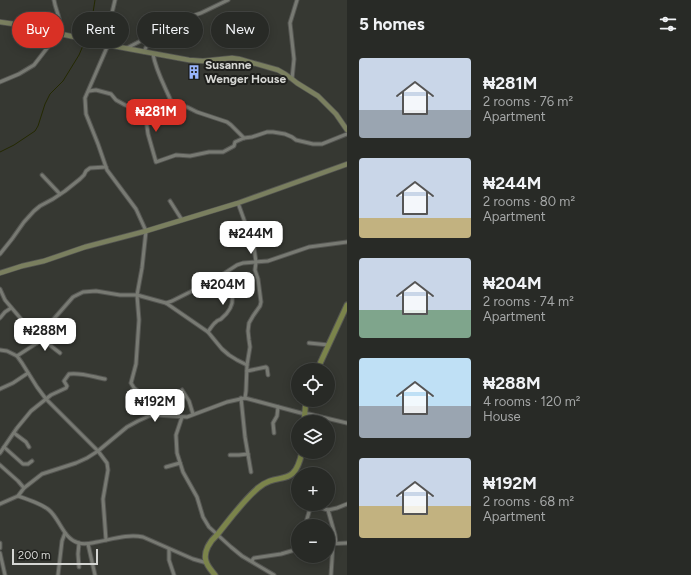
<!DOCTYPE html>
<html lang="en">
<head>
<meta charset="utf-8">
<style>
  body { margin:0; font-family:Figtree,sans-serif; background:#30322e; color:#f1f3f6; height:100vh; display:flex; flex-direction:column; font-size:15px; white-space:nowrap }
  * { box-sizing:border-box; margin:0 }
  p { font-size:13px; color:#a5a7a7 }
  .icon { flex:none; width:22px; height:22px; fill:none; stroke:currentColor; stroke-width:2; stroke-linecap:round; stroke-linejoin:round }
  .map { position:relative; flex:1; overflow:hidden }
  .details { display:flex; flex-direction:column; background:#282a26; width:344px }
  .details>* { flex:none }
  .hud { position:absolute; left:12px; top:12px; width:275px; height:36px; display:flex; gap:8px }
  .controls { position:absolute; left:291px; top:363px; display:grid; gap:8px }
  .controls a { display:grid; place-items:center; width:44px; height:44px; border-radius:50%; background:#282a26; box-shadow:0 2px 10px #0003,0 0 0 1px #444643; font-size:20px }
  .scale { position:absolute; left:12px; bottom:10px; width:86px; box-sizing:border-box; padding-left:4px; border:2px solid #d5d6d3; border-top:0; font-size:11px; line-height:14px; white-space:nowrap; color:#d5d6d3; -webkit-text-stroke:3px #1e1f1c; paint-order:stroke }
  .price { position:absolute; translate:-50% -34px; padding:0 9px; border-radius:8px; background:#fff; color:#222; font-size:13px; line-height:26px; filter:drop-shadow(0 1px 2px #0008) }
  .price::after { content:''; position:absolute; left:50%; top:24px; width:12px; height:9px; margin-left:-6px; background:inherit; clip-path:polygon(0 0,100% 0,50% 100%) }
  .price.active { background:#d93025; color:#fff }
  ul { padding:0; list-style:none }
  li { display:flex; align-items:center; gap:12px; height:100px; padding:0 12px }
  li span { display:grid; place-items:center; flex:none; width:112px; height:80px; border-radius:4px; color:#555 }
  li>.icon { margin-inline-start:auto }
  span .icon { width:48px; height:48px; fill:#fffc; stroke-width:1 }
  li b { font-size:17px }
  h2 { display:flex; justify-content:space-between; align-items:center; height:48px; padding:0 12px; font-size:17px }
  .tag { padding:0 14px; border-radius:18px; background:#282a26; box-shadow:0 2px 10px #0003,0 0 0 1px #444643; font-size:14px; line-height:36px }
  .tag.active { background:#d93025; color:#fff }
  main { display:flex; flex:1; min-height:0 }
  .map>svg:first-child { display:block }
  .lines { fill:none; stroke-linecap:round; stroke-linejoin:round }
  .stream { stroke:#242901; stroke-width:1 }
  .minor-casing { stroke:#555652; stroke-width:5 }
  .secondary-casing { stroke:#555652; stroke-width:6 }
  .primary-casing { stroke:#555652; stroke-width:7 }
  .minor { stroke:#787a73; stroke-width:3 }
  .secondary { stroke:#7a7f5f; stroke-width:4.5 }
  .primary { stroke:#7b844b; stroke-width:5 }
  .labels { text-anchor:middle; stroke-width:4; stroke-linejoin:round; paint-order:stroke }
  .poi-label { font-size:12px; font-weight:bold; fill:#d5d6d3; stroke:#1e1f1c; text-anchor:start }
</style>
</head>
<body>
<main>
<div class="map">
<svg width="347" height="575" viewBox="0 0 347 575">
  <rect width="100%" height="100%" fill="#363832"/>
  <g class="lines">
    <!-- stream -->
    <g class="stream">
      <polyline points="86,38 92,19 95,0"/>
      <polyline points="0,152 14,145 35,131 38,126 45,104 50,94 63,81 79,55 85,41"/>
    </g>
    <defs>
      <g id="minor">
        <polyline points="115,0 108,30 108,45 85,98 86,114 98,144 107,170 136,209 146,231 142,268 137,295 139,320 136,364 131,383 134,388 157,406 165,415"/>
        <polyline points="127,48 183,19 201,13 228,0"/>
        <polyline points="144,52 151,36"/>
        <path d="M153,54C156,72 166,88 173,106"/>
        <polyline points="292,79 294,59 290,23 297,0"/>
        <path d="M0,82L19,74L34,65L58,34C63,20 56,13 54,0"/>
        <polyline points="89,91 96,90 111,94 116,100 125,105 140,111 145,112 173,106 187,107 197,112 227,122 231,125 244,138"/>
        <polyline points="145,112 148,134 156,162 176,155 190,156 209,152 223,152 234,146 235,142 244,138 252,137 267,132 273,132 285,134 292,137 296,140 313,144 322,144 347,134"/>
        <polyline points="42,175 60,194"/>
        <polyline points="170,201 182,220"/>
        <polyline points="238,203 247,228 251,237 254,248 256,262 255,270 258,279 261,302 260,306 253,316 249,323 248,331 249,340 250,347 247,365 246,391 245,398"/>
        <polyline points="0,254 12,239 24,222 34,211 40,206 53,199 65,191 80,179 84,175 86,171 90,168 106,167"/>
        <polyline points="0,289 5,300 27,326 37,343"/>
        <polyline points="166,303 172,301 214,280 237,265 243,263 268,261 309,247 347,242"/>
        <polyline points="0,318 5,312 11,308"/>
        <path d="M208,332C210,329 213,324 216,322C217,320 220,320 221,319C239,304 233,292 222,275"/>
        <polyline points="42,338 51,346 60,353"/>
        <polyline points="309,343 329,345"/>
        <polyline points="0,350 7,351 17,356 22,363 37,387 46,399 98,451 107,463 108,470 103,499 106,540"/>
        <polyline points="17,356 37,343 46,333 50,327 52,321 73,297 83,292 96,291 120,295 137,295 166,303 208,332 222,349 229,355 237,360 247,365"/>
        <polyline points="247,371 266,367 267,368 268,375"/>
        <polyline points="0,389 13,383 28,373"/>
        <polyline points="182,390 189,401 193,414"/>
        <polyline points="241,398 245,437 251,472"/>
        <polyline points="182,417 176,435 177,453 183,472 197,497 203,517 209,527 231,547 242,556 274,575"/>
        <polyline points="14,433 26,442 29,447"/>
        <polyline points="274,433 273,423 277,416 278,407"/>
        <polyline points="4,447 23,464 28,464 32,461"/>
        <path d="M0,453L17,428L31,411L51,395L66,388L67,386L64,381L69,374C80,372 94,377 105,379"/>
        <polyline points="230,455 239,455 248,454"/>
        <polyline points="0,465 18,481 24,488"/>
        <polyline points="166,467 180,463"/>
        <path d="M18,496C27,499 42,504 49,510C60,519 63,539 79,543C85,545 91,543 97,542C113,539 128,534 143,537L193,559L207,563"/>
        <polyline points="0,504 18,496 24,488 42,474 76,463 87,458 98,451 127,427 138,421 149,416 156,415 187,417 227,402 245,398 301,413 309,414 347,423"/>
        <polyline points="328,510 335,535 336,543"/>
        <polyline points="305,526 311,505 328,510 337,508 347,504"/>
        <polyline points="0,543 0,548"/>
        <polyline points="79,543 78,554 79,567"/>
        <polyline points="88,544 95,575"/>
        <polyline points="328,544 347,543"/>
        <polyline points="169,549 169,560 174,575"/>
        <polyline points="0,553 5,575"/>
        <polyline points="252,561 253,559 254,558 281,554 298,549"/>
        <polyline points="58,575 62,541 65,533"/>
        <polyline points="331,575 333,544"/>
      </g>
      <g id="secondary">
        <polyline points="0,22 14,24 89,40 108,45 189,60 203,61 232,58 239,59 278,70 285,74 292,79 297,83 318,96 336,114 347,130"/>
        <polyline points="0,273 22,266 44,261 85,247 146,231 238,203 347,164"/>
      </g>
      <g id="primary">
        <polyline points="317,370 347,305"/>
        <polyline points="304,422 306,400"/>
        <path d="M215,575C212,571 207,566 206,561C203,552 210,541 217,535C230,519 242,502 258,488C279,470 294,490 302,452"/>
      </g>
    </defs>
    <!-- minor casing -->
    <use href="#minor" class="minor-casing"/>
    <!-- secondary casing -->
    <use href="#secondary" class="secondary-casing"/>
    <!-- primary casing -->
    <use href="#primary" class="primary-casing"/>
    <!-- minor -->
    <use href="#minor" class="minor"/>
    <!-- secondary -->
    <use href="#secondary" class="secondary"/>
    <!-- primary -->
    <use href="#primary" class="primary"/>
  </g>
  <!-- icons -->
  <defs>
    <symbol id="building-bare" viewBox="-9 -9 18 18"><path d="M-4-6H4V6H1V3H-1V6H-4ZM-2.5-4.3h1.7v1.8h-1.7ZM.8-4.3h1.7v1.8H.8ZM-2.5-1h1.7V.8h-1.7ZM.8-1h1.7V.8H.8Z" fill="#99b5fd" stroke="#1e1f1c" stroke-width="2.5" paint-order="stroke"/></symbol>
  </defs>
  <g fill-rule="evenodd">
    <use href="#building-bare" x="184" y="62" width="20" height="20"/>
  </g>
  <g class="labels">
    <!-- poi labels -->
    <g class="poi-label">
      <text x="205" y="69">Susanne<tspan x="205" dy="14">Wenger House</tspan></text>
    </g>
  </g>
</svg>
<div class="controls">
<a><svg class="icon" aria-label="locate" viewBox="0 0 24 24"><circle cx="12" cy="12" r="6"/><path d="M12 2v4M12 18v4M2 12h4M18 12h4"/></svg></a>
<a><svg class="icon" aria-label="layers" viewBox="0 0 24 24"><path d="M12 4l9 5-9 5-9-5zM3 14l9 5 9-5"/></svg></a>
<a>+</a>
<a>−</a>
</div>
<div class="scale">200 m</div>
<b class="price active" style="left:156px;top:133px">₦281M</b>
<b class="price" style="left:251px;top:255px">₦244M</b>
<b class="price" style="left:223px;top:306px">₦204M</b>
<b class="price" style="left:45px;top:352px">₦288M</b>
<b class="price" style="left:155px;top:423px">₦192M</b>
<div class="hud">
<a class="tag active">Buy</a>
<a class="tag">Rent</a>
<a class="tag">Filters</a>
<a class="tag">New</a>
</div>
</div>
<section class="details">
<h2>5 homes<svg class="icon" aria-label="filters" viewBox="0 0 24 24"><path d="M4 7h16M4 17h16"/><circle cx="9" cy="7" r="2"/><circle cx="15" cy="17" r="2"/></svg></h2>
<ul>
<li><span style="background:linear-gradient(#c9d6e8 65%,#9aa5b1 0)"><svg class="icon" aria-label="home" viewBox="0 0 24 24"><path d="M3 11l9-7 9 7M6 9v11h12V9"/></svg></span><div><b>₦281M</b><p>2 rooms · 76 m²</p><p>Apartment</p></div></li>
<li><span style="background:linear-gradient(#c9d6e8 75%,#c2b280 0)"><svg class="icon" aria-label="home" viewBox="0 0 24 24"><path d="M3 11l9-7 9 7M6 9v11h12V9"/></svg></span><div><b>₦244M</b><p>2 rooms · 80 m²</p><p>Apartment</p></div></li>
<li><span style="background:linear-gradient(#c9d6e8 65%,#7fa58c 0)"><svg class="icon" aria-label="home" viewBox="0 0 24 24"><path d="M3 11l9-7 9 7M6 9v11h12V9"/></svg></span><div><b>₦204M</b><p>2 rooms · 74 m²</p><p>Apartment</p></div></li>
<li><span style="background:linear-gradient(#bfe0f5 60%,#9aa5b1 0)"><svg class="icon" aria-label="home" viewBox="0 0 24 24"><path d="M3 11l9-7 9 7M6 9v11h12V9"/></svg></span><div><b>₦288M</b><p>4 rooms · 120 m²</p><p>House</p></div></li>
<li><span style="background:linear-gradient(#c9d6e8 60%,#c2b280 0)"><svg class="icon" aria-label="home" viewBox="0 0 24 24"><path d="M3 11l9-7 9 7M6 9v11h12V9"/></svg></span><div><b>₦192M</b><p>2 rooms · 68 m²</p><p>Apartment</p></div></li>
</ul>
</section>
</main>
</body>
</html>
